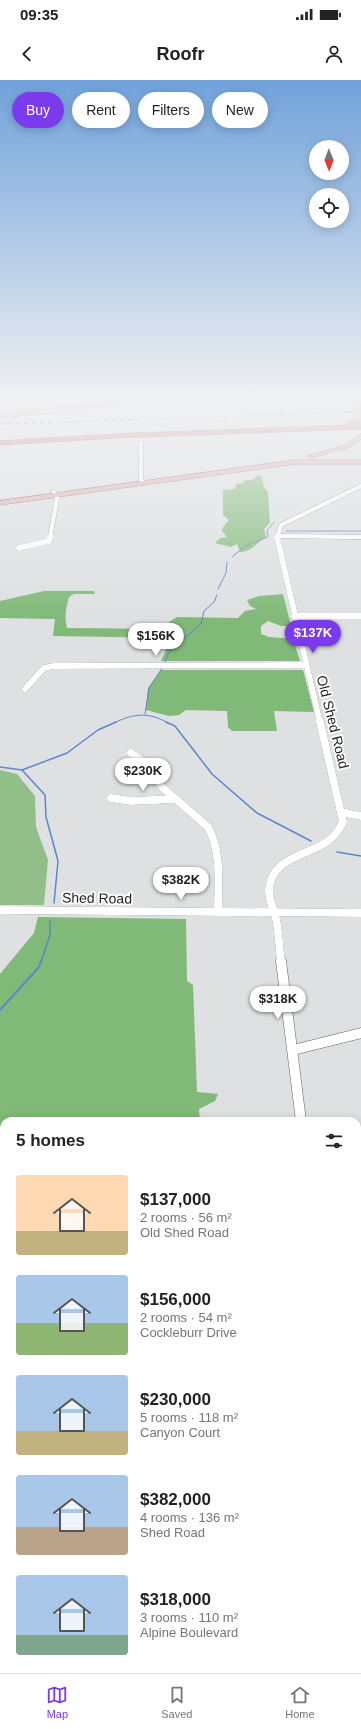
<!DOCTYPE html>
<html lang="en">
<head>
<meta charset="utf-8">
<style>
  body { margin:0; font-family:Helvetica,sans-serif; background:#f2f2f2; color:#222; height:100vh; display:flex; flex-direction:column; font-size:15px; white-space:nowrap }
  * { box-sizing:border-box; margin:0 }
  p { font-size:13px; color:#767676 }
  .icon { flex:none; width:22px; height:22px; fill:none; stroke:currentColor; stroke-width:2; stroke-linecap:round; stroke-linejoin:round }
  .map { position:relative; flex:1; overflow:hidden }
  .panel { position:absolute; left:0px; top:1037px; width:361px; height:556px; display:flex; flex-direction:column; background:#fff; border-radius:12px 12px 0 0; box-shadow:0 2px 10px #0003 }
  .panel>* { flex:none }
  .banner { position:absolute; left:12px; top:12px; width:337px; height:36px; display:flex; gap:8px }
  .needle { width:26px; rotate:179deg }
  .controls { position:absolute; left:309px; top:60px; display:grid; gap:8px }
  .controls a { display:grid; place-items:center; width:40px; height:40px; border-radius:50%; background:#fff; box-shadow:0 2px 10px #0003; font-size:20px }
  .price { position:absolute; translate:-50% -34px; padding:0 9px; border-radius:14px; background:#fff; color:#222; font-size:13px; line-height:26px; filter:drop-shadow(0 1px 2px #0008) }
  .price::after { content:''; position:absolute; left:50%; top:24px; width:12px; height:9px; margin-left:-6px; background:inherit; clip-path:polygon(0 0,100% 0,50% 100%) }
  .price.active { background:#7c3aed; color:#fff }
  ul { padding:0; list-style:none }
  li { display:flex; align-items:center; gap:12px; height:100px; padding:0 16px }
  li span { display:grid; place-items:center; flex:none; width:112px; height:80px; border-radius:4px; color:#555 }
  li>.icon { margin-inline-start:auto }
  span .icon { width:48px; height:48px; fill:#fffc; stroke-width:1 }
  li b { font-size:17px }
  h2 { display:flex; justify-content:space-between; align-items:center; height:48px; padding:0 16px; font-size:17px }
  .tag { padding:0 14px; border-radius:18px; background:#fff; box-shadow:0 2px 10px #0003; font-size:14px; line-height:36px }
  .tag.active { background:#7c3aed; color:#fff }
  .status { display:flex; justify-content:space-between; align-items:center; height:28px; padding:0 20px; background:#fff; direction:ltr }
  .status svg { height:11px; fill:currentColor }
  header { display:flex; justify-content:space-between; align-items:center; height:52px; padding:0 16px; background:#fff; font-size:18px; font-weight:700 }
  .tabs { display:flex; justify-content:space-around; align-items:center; height:56px; border-top:1px solid #e0e0e0; background:#fff; font-size:11px; color:#767676 }
  .tabs a { display:grid; justify-items:center; gap:2px }
  .tabs .active { color:#7c3aed }
  .map>svg:first-child { display:block }
  .green { fill:#91be89 }
  .forest { fill:#81b978 }
  .lines { fill:none; stroke-linecap:round; stroke-linejoin:round }
  .stream-far2 { stroke:#5e86c8; stroke-width:1 }
  .stream-far1 { stroke:#5e86c8; stroke-width:1.5 }
  .stream { stroke:#5e86c8; stroke-width:2 }
  .minor-far4-casing { stroke:#626465; stroke-width:5 }
  .minor-far3-casing { stroke:#626465; stroke-width:6 }
  .minor-far2-casing { stroke:#626465; stroke-width:8 }
  .minor-far1-casing { stroke:#626465; stroke-width:11 }
  .minor-casing { stroke:#626465; stroke-width:14 }
  .major-casing { stroke:#915c5e; stroke-width:1 }
  .highway-casing { stroke:#915c5e; stroke-width:1 }
  .minor-far4 { stroke:#fff; stroke-width:4.5 }
  .minor-far3 { stroke:#fff; stroke-width:6 }
  .minor-far2 { stroke:#fff; stroke-width:8 }
  .minor-far1 { stroke:#fff; stroke-width:10 }
  .minor { stroke:#fff; stroke-width:13 }
  .major { fill:#e0afb1; fill-rule:evenodd }
  .highway { fill:#cb7a7d; fill-rule:evenodd }
  .rail-far2 { stroke:#515253; stroke-width:1; stroke-dasharray:4 4; stroke-linecap:butt }
  .rail-far1 { stroke:#515253; stroke-width:2; stroke-dasharray:8 8; stroke-linecap:butt }
  .rail { stroke:#515253; stroke-width:2.5; stroke-dasharray:11 11; stroke-linecap:butt }
  .highway-bridge-casing { stroke:#915c5e; stroke-width:8; stroke-linecap:butt }
  .highway-bridge { stroke:#cb7a7d; stroke-width:7 }
  .labels { text-anchor:middle; stroke-width:3.5; stroke-linejoin:round; paint-order:stroke }
  .street-label { font-size:14px; fill:#242425; stroke:#fff }
</style>
</head>
<body>
<div class="status"><b>09:35</b><svg viewBox="0 0 49 12"><path d="M0 12V9h3v3zM5 12V6h3v6zM10 12V3h3v9zM15 12V0h3v12zM26 1h20v11H26zM47 4h2v5h-2z"/></svg></div>
<header><svg class="icon" aria-label="back" viewBox="0 0 24 24"><path d="M15 5l-7 7 7 7"/></svg>Roofr<svg class="icon" aria-label="person" viewBox="0 0 24 24"><circle cx="12" cy="8" r="4"/><path d="M4 21q1-7 8-7t8 7"/></svg></header>
<div class="map">
<svg width="361" height="1593" viewBox="0 0 361 1593">
  <rect width="100%" height="100%" fill="#dee0e1"/>
  <!-- green -->
  <polygon class="green" points="0,690 17,694 35,716 36,747 48,780 44,825 0,825"/>
  <!-- forest -->
  <g class="forest">
    <path d="M261,395L264,407L268,412L270,443L264,449L266,457C257,462 252,472 240,472L237,464L231,467L215,463L220,458L227,457L222,451L223,447L229,440L223,435V410L235,409L236,404L244,403L243,401L254,399L256,396Z"/>
    <path d="M44,511H94L95,514H74L69,517C66,528 64,537 67,548L169,549V542L177,537L238,538L245,531L256,529L250,526L247,520L260,516L283,514L291,546H281L268,541L261,546V554L269,557L293,559L300,581H161L171,558L53,556L55,539L0,538V521Z"/>
    <polygon points="161,590 303,590 314,632 274,631 277,651 232,651 228,647 227,631 186,630 179,635 169,636 146,630 148,608"/>
    <polygon points="38,837 186,839 187,901 193,905 197,1012 218,1014 215,1021 199,1029 200,1041 4,1041 4,1189 0,1191 0,894 34,853"/>
    <polygon points="232,1589 316,1589 317,1593 234,1593"/>
  </g>
  <g class="lines">
    <!-- stream-far2 -->
    <g class="stream-far2">
      <polyline points="286,451 361,451"/>
      <polyline points="232,477 245,466 268,457 267,451 274,442"/>
      <polyline points="218,509 226,493 227,482"/>
      <polyline points="165,582 168,574 174,567 201,544 204,531 214,522 217,515"/>
      <polyline points="145,634 149,608 163,587"/>
      <path d="M114,643C134,633 149,632 168,643"/>
    </g>
    <!-- stream-far1 -->
    <g class="stream-far1">
      <polyline points="166,642 175,646 212,694 257,733 311,761"/>
      <polyline points="0,687 22,690 45,715 46,737 58,781 54,823"/>
      <polyline points="22,690 67,673 98,650 116,642"/>
      <polyline points="337,772 361,776"/>
      <polyline points="41,882 50,855 50,841"/>
    </g>
    <!-- stream -->
    <polyline class="stream" points="0,930 39,887 41,881"/>
    <defs>
      <g id="minor-far4">
        <polyline points="141,363 141,400 144,403"/>
        <polyline points="277,456 361,457"/>
        <polyline points="50,458 57,418 54,412"/>
        <polyline points="277,458 281,445 361,406"/>
      </g>
      <g id="minor-far3">
        <polyline points="277,457 320,643"/>
        <polyline points="19,468 49,461 50,457"/>
        <polyline points="294,536 361,536"/>
        <polyline points="25,609 44,588 54,586 306,585"/>
      </g>
      <g id="minor-far2">
        <path d="M131,673L141,680L163,708L208,747C222,773 218,803 218,832"/>
        <polyline points="111,718 131,721 176,719"/>
        <polyline points="341,732 361,736"/>
        <polyline points="0,830 361,833"/>
        <path d="M281,882C279,867 279,853 276,839C274,829 268,819 269,809C272,777 307,776 328,761C335,756 339,750 343,742L320,642"/>
      </g>
      <g id="minor-far1">
        <polyline points="281,881 301,1041"/>
        <polyline points="293,970 361,953"/>
      </g>
      <g id="minor">
        <polyline points="357,1201 361,1230"/>
        <polyline points="49,1589 49,1593"/>
      </g>
      <g id="major">
        <polygon points="187,315 208,315 0,338 0,334"/>
        <polygon points="355,315 360,315 361,346 358,344"/>
        <polygon points="361,354 361,359 350,367 310,378 307,376 346,365"/>
        <polygon points="295,380 361,380 361,384 295,384 0,425 0,421"/>
      </g>
      <polygon id="highway" points="361,345 361,349 114,358 0,365 0,361 114,354"/>
    </defs>
    <!-- minor-far4 casing -->
    <use href="#minor-far4" class="minor-far4-casing"/>
    <!-- minor-far3 casing -->
    <use href="#minor-far3" class="minor-far3-casing"/>
    <!-- minor-far2 casing -->
    <use href="#minor-far2" class="minor-far2-casing"/>
    <!-- minor-far1 casing -->
    <use href="#minor-far1" class="minor-far1-casing"/>
    <!-- minor casing -->
    <use href="#minor" class="minor-casing"/>
    <!-- major casing -->
    <use href="#major" class="major-casing"/>
    <!-- highway casing -->
    <use href="#highway" class="highway-casing"/>
    <!-- minor-far4 -->
    <use href="#minor-far4" class="minor-far4"/>
    <!-- minor-far3 -->
    <use href="#minor-far3" class="minor-far3"/>
    <!-- minor-far2 -->
    <use href="#minor-far2" class="minor-far2"/>
    <!-- minor-far1 -->
    <use href="#minor-far1" class="minor-far1"/>
    <!-- minor -->
    <use href="#minor" class="minor"/>
    <!-- major -->
    <use href="#major" class="major"/>
    <!-- highway -->
    <use href="#highway" class="highway"/>
    <!-- rail-far2 -->
    <polyline class="rail-far2" points="0,344 361,332"/>
    <!-- rail-far1 -->
    <polyline class="rail-far1" points="357,1055 361,1053"/>
    <!-- rail -->
    <polyline class="rail" points="0,1196 4,1194"/>
    <defs>
      <polyline id="highway-bridge" points="349,344 361,343"/>
    </defs>
    <!-- highway-bridge casing -->
    <use href="#highway-bridge" class="highway-bridge-casing"/>
    <!-- highway-bridge -->
    <use href="#highway-bridge" class="highway-bridge"/>
  </g>
  <!-- sky -->
  <linearGradient id="sky" x2="0" y2="1"><stop stop-color="#71a2db"/><stop offset="0.59" stop-color="#f0f1f2"/><stop offset="1" stop-color="#f0f1f2" stop-opacity="0"/></linearGradient>
  <rect width="361" height="538" fill="url(#sky)"/>
  <g class="labels">
    <!-- street labels -->
    <g class="street-label">
      <text transform="translate(333 642) rotate(76)" y="5">Old Shed Road</text>
      <text transform="translate(97 818) rotate(1)" y="5">Shed Road</text>
    </g>
  </g>
</svg>
<div class="controls">
<a><svg class="needle" viewBox="-14 -14 28 28"><path d="M0-13l5 13h-10z" fill="#e53935"/><path d="M0 13l5-13h-10z" fill="#767676"/></svg></a>
<a><svg class="icon" aria-label="locate" viewBox="0 0 24 24"><circle cx="12" cy="12" r="6"/><path d="M12 2v4M12 18v4M2 12h4M18 12h4"/></svg></a>
</div>
<b class="price active" style="left:313px;top:574px">$137K</b>
<b class="price" style="left:156px;top:577px">$156K</b>
<b class="price" style="left:143px;top:712px">$230K</b>
<b class="price" style="left:181px;top:821px">$382K</b>
<b class="price" style="left:278px;top:940px">$318K</b>
<div class="banner">
<a class="tag active">Buy</a>
<a class="tag">Rent</a>
<a class="tag">Filters</a>
<a class="tag">New</a>
</div>
<section class="panel">
<h2>5 homes<svg class="icon" aria-label="filters" viewBox="0 0 24 24"><path d="M4 7h16M4 17h16"/><circle cx="9" cy="7" r="2"/><circle cx="15" cy="17" r="2"/></svg></h2>
<ul>
<li><span style="background:linear-gradient(#ffd9b3 70%,#c2b280 0)"><svg class="icon" aria-label="home" viewBox="0 0 24 24"><path d="M3 11l9-7 9 7M6 9v11h12V9"/></svg></span><div><b>$137,000</b><p>2 rooms · 56 m²</p><p>Old Shed Road</p></div></li>
<li><span style="background:linear-gradient(#a9c7e8 60%,#8fb573 0)"><svg class="icon" aria-label="home" viewBox="0 0 24 24"><path d="M3 11l9-7 9 7M6 9v11h12V9"/></svg></span><div><b>$156,000</b><p>2 rooms · 54 m²</p><p>Cockleburr Drive</p></div></li>
<li><span style="background:linear-gradient(#a9c7e8 70%,#c2b280 0)"><svg class="icon" aria-label="home" viewBox="0 0 24 24"><path d="M3 11l9-7 9 7M6 9v11h12V9"/></svg></span><div><b>$230,000</b><p>5 rooms · 118 m²</p><p>Canyon Court</p></div></li>
<li><span style="background:linear-gradient(#a9c7e8 65%,#b9a48a 0)"><svg class="icon" aria-label="home" viewBox="0 0 24 24"><path d="M3 11l9-7 9 7M6 9v11h12V9"/></svg></span><div><b>$382,000</b><p>4 rooms · 136 m²</p><p>Shed Road</p></div></li>
<li><span style="background:linear-gradient(#a9c7e8 75%,#7fa58c 0)"><svg class="icon" aria-label="home" viewBox="0 0 24 24"><path d="M3 11l9-7 9 7M6 9v11h12V9"/></svg></span><div><b>$318,000</b><p>3 rooms · 110 m²</p><p>Alpine Boulevard</p></div></li>
</ul>
</section>
</div>
<nav class="tabs">
<a class="active"><svg class="icon" aria-label="map" viewBox="0 0 24 24"><path d="M3 6l6-2 6 2 6-2v14l-6 2-6-2-6 2zM9 4v14M15 6v14"/></svg>Map</a>
<a><svg class="icon" aria-label="saved" viewBox="0 0 24 24"><path d="M7 4h10v16l-5-4-5 4z"/></svg>Saved</a>
<a><svg class="icon" aria-label="home" viewBox="0 0 24 24"><path d="M3 11l9-7 9 7M6 9v11h12V9"/></svg>Home</a>
</nav>
</body>
</html>
